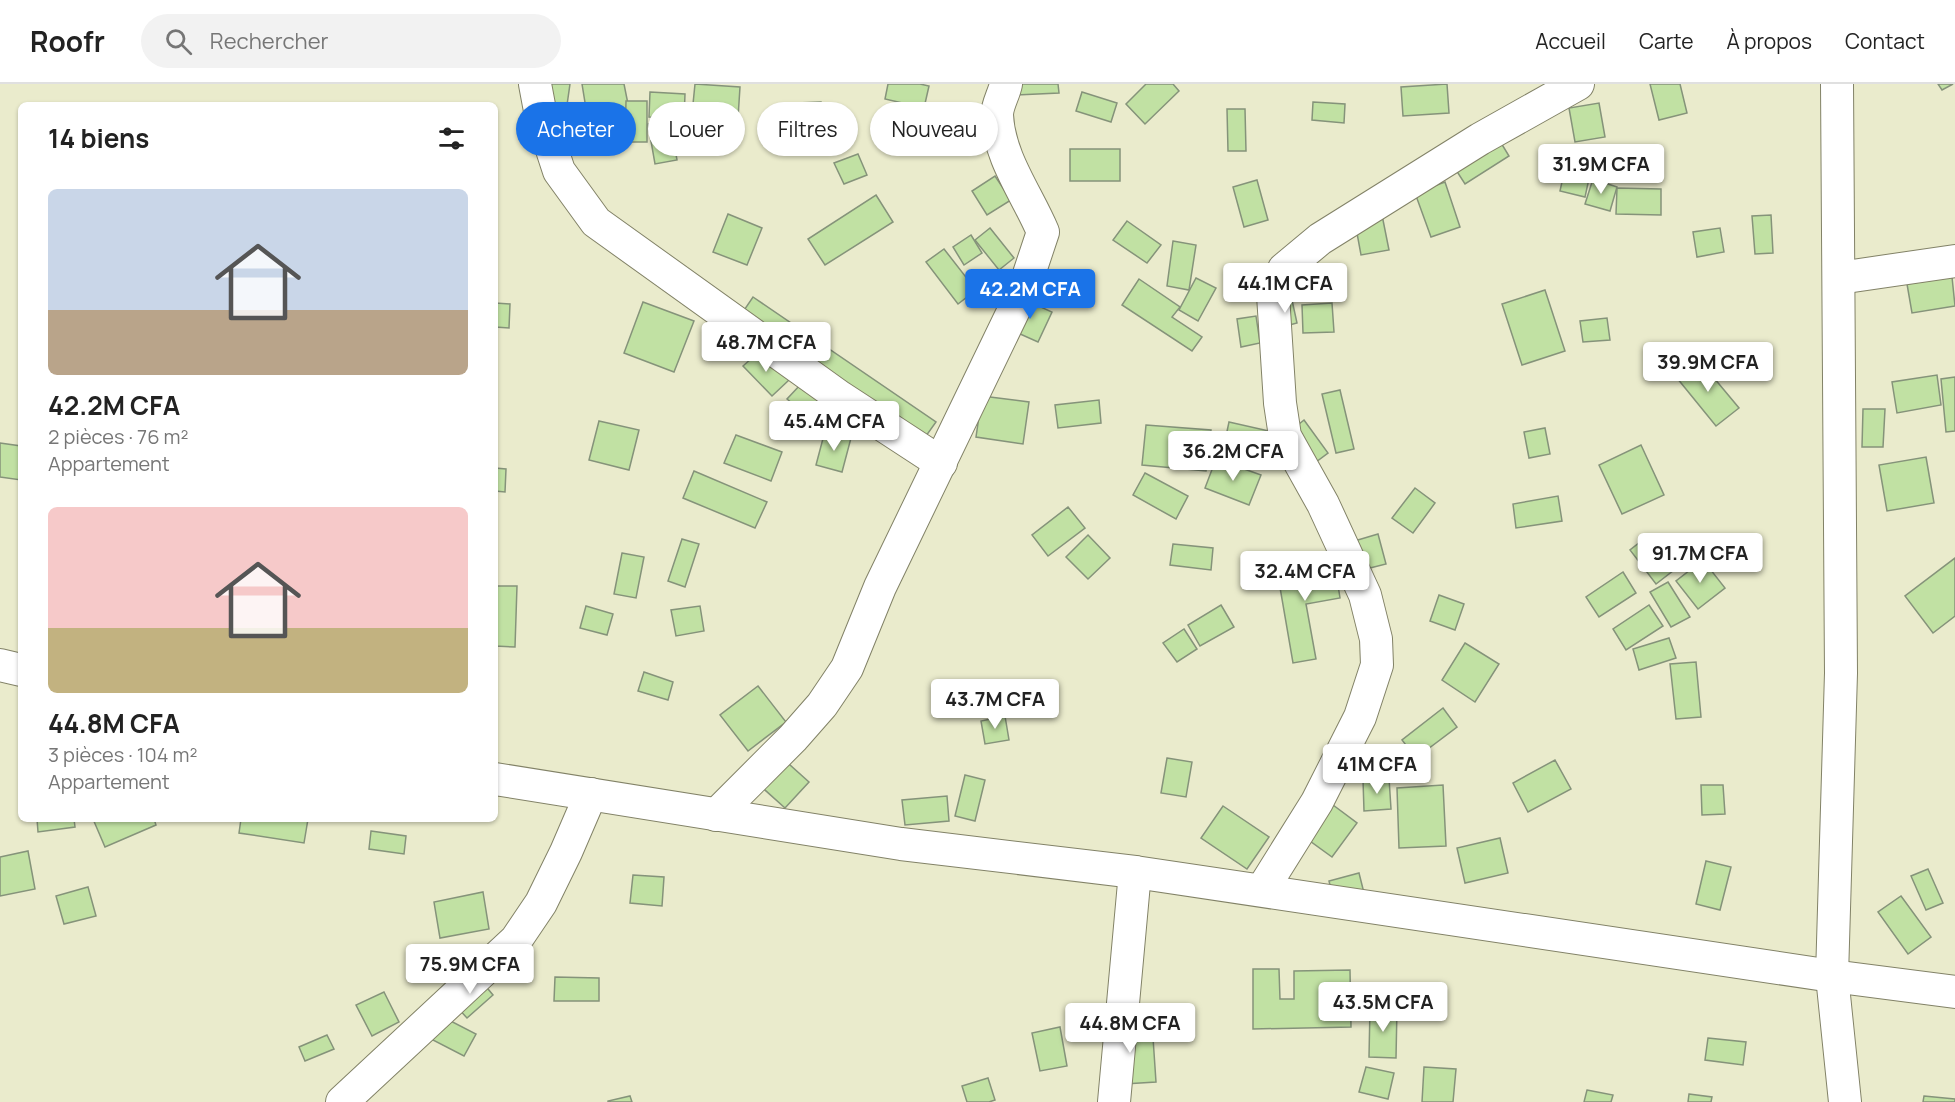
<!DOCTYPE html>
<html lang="fr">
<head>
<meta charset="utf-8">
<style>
  body { margin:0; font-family:Manrope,sans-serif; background:#f2f2f2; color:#222; height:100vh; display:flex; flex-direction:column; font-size:22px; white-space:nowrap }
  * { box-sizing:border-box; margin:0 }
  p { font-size:20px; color:#767676 }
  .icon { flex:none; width:33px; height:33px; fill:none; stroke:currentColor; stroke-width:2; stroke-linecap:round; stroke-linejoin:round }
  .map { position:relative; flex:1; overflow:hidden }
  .panel { position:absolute; left:18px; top:18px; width:480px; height:720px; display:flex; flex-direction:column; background:#fff; border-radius:9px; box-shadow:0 2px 4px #0004 }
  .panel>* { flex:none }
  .hud { position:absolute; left:516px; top:18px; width:570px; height:54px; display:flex; gap:12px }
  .price { position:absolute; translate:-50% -51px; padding:0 14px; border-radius:6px; background:#fff; color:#222; font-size:20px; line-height:39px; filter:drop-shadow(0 2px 3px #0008) }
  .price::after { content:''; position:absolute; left:50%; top:36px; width:18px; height:14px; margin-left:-9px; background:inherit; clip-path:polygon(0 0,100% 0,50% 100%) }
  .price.on { background:#1a73e8; color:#fff }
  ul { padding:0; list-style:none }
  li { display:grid; align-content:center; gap:12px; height:318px; padding:0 30px }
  li span { display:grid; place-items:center; height:186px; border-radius:9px; color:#555 }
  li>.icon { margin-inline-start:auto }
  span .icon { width:108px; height:108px; fill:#fffc; stroke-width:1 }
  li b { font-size:26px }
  h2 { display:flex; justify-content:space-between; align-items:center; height:72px; padding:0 30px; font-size:26px }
  .pill { padding:0 21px; border-radius:27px; background:#fff; box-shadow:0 2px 4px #0004; font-size:21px; line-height:54px }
  .pill.on { background:#1a73e8; color:#fff }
  header { display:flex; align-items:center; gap:36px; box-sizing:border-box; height:84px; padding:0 30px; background:#fff; border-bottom:2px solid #e0e0e0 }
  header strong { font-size:28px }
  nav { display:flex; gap:33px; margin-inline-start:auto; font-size:21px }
  .search { width:420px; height:54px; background:#f2f2f2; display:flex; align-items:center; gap:15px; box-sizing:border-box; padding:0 21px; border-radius:33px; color:#767676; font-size:22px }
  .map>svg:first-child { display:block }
  .building { fill:#c1e1a3; stroke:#85937a; stroke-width:1.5 }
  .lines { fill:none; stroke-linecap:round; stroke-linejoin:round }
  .street-casing { stroke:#828267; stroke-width:34 }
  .street { stroke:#fff; stroke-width:32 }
</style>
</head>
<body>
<header>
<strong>Roofr</strong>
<div class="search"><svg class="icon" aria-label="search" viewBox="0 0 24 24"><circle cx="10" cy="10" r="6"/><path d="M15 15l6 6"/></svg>Rechercher</div>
<nav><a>Accueil</a><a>Carte</a><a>À propos</a><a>Contact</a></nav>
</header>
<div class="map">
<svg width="1955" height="1018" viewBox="0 0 1955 1018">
  <rect width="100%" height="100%" fill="#eaebcc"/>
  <!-- building -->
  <g class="building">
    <polygon points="550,0 570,0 565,35 545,32"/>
    <polygon points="582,0 624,0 630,30 588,37"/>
    <polygon points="695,0 740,3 738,34 692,30"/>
    <polygon points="888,0 920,0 929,2 924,24 885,15"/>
    <polygon points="1015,0 1058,0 1059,9 1016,11"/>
    <polygon points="1146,0 1173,0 1179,7 1145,40 1126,20"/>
    <polygon points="1447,0 1449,29 1403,32 1401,3"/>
    <polygon points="1650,0 1680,0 1687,29 1659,36"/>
    <polygon points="1938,0 1953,0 1942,6"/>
    <polygon points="650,8 685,10 684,35 649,33"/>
    <polygon points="1082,8 1117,19 1111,38 1076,27"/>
    <polygon points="626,17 647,17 647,58 625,58"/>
    <polygon points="821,18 823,37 798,39 797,19"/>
    <polygon points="1313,18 1345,20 1344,39 1312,36"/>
    <polygon points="1599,19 1605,53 1575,58 1569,24"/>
    <polygon points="1227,25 1245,25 1246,67 1228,67"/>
    <polygon points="670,36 677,76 655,80 648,40"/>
    <polygon points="550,40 584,54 577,71 542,57"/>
    <polygon points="1492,44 1509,72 1465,100 1447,72"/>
    <rect x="1070" y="65" width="50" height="32"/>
    <polygon points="858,70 867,91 844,100 834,79"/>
    <polygon points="1565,84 1590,90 1585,113 1560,107"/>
    <polygon points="995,92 1011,116 987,131 972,107"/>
    <polygon points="1593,95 1617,103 1610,127 1585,120"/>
    <polygon points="1257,96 1268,136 1244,143 1233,103"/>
    <polygon points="1445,98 1460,143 1431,153 1415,109"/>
    <polygon points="1617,104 1661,105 1661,131 1616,130"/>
    <polygon points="876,111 893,138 825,181 808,155"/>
    <polygon points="1379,116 1389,166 1361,171 1352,122"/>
    <polygon points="728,130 762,144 747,181 713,168"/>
    <polygon points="1771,131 1773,169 1755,170 1752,132"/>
    <polygon points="1127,137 1161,161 1147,179 1113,156"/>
    <polygon points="990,144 1014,174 999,186 975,156"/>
    <polygon points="1720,144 1724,168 1697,173 1693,148"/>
    <polygon points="971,151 982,169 964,181 953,163"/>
    <polygon points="1173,157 1196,161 1189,206 1167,202"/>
    <polygon points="944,165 976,206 958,220 926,178"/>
    <polygon points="1952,193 1955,222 1912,229 1907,200"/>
    <polygon points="1196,194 1216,204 1198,237 1179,226"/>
    <polygon points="1139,195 1180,223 1172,233 1202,253 1192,267 1122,221"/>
    <polygon points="1545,206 1565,267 1522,281 1502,220"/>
    <polygon points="753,213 936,338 916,366 734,241"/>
    <polygon points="1023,215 1052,228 1038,258 1009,245"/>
    <polygon points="1292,216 1297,239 1278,244 1272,222"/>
    <polygon points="643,218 694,237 674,288 624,269"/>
    <polygon points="495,219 510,220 509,244 495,243"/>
    <polygon points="1332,219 1334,248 1303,249 1302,221"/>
    <polygon points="1256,232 1260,259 1241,263 1237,235"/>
    <polygon points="1607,234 1610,256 1583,258 1580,237"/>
    <polygon points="761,266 789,296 772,312 743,282"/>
    <polygon points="1699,276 1739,324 1716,342 1677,294"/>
    <polygon points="1937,291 1941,321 1897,329 1892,298"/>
    <polygon points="1955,293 1955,347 1946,348 1941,295"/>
    <polygon points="801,300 828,322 815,338 787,315"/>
    <polygon points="1340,306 1354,365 1336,369 1322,310"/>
    <polygon points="982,312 1029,318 1023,360 976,353"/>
    <polygon points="1099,316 1101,339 1058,344 1055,321"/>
    <polygon points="1863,325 1885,325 1883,363 1862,363"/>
    <polygon points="1304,336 1328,369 1312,381 1288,349"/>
    <polygon points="599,337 639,346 629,386 589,376"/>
    <polygon points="1229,338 1269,347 1262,380 1222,371"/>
    <polygon points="1146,341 1211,346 1206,387 1142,381"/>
    <polygon points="1545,344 1550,370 1529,374 1524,348"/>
    <polygon points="825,347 851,354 842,388 816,381"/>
    <polygon points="736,351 782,368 771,397 724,379"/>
    <polygon points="0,359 21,362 21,396 0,393"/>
    <polygon points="1641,361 1664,411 1622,430 1599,381"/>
    <polygon points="1926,373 1934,419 1887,427 1879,381"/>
    <polygon points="1216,375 1261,391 1249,421 1205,404"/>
    <polygon points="495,384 506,385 505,408 495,407"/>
    <polygon points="694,387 767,418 755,444 683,414"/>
    <polygon points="1145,389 1188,412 1176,435 1133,411"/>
    <polygon points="1415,404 1435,419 1413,449 1392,434"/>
    <polygon points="1558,412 1562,437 1516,444 1513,420"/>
    <polygon points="1068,423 1085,444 1048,472 1032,451"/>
    <polygon points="1378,450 1386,480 1358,487 1351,458"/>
    <polygon points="1088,451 1110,474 1088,495 1066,473"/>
    <polygon points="1649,451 1674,486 1656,500 1630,466"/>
    <polygon points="682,455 699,460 685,503 668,497"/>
    <polygon points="1173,460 1213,464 1211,486 1170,481"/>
    <polygon points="622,469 644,473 636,514 614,510"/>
    <polygon points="1955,474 1955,532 1933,549 1905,512"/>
    <polygon points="1334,476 1340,514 1306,520 1316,575 1293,579 1277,486"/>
    <polygon points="1703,476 1725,504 1698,525 1676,497"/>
    <polygon points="1623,488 1636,509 1599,533 1586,513"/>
    <polygon points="1668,498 1690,533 1671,543 1650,508"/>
    <polygon points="495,502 517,502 515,563 495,562"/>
    <polygon points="1439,511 1464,520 1455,546 1430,537"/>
    <polygon points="1221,521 1234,543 1200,562 1188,541"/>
    <polygon points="1649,521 1663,542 1626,566 1613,545"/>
    <polygon points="586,522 613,530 607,551 580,544"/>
    <polygon points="700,522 704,547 676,552 671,526"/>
    <polygon points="1184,545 1197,565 1177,578 1163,559"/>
    <polygon points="1669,554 1676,574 1639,586 1633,565"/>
    <polygon points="1465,559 1499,580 1475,618 1442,596"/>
    <polygon points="1696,578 1701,633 1676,635 1670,580"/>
    <polygon points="644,588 673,598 668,616 638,607"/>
    <polygon points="758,602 786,638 748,667 720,631"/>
    <polygon points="1443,624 1457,643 1416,674 1402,656"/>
    <polygon points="1005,632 1009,656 985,660 981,637"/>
    <polygon points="1344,664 1366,666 1364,691 1342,689"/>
    <polygon points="780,672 809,698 785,724 756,698"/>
    <polygon points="1167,674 1192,678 1186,713 1161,709"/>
    <polygon points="1555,676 1571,705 1528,728 1513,699"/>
    <polygon points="965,691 985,696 975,737 955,732"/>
    <polygon points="1389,694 1391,725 1364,727 1363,696"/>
    <polygon points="1443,701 1446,762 1399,764 1397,704"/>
    <polygon points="1701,701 1723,701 1725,730 1702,731"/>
    <polygon points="947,712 949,737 905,741 902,716"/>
    <polygon points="1325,715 1357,739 1332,773 1299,749"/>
    <polygon points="1223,722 1269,753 1247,785 1201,754"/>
    <polygon points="37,735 74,735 75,743 38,748"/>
    <polygon points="93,735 154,735 156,741 105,763"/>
    <polygon points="241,735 308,735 304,759 239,749"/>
    <polygon points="371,747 406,752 404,770 369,765"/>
    <polygon points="1500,754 1508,789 1465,799 1457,764"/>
    <polygon points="28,767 35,805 0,812 0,773"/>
    <polygon points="1706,777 1731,783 1720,826 1696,820"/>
    <polygon points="1928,785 1943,819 1926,826 1911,792"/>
    <polygon points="1359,789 1366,817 1336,825 1329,797"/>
    <polygon points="633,791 664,793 662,822 630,819"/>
    <polygon points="88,803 96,832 64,840 56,812"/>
    <polygon points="483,808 489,845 440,854 434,818"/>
    <polygon points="1901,812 1931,853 1908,870 1878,828"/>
    <polygon points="1253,885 1279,885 1280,915 1294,915 1294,887 1350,886 1351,943 1253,945"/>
    <polygon points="473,887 493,911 467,934 446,911"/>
    <polygon points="555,893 599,894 599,917 554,917"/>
    <polygon points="384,908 399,938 372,952 356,921"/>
    <polygon points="1370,924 1397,924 1396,974 1369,973"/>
    <polygon points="441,932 476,950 464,972 429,954"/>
    <polygon points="1152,939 1156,998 1108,1001 1103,943"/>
    <polygon points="1060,943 1067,982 1040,987 1032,949"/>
    <polygon points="327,951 334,965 305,977 299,963"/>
    <polygon points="1708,954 1746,958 1743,981 1705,976"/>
    <polygon points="1366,983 1394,989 1388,1015 1359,1008"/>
    <polygon points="1424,983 1456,985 1453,1018 1422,1018"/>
    <polygon points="988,994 995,1016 989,1018 967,1018 962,1002"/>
    <polygon points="1587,1006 1613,1011 1611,1018 1584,1018"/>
    <polygon points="1689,1010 1712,1013 1711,1018 1688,1018"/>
    <polygon points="630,1012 632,1018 608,1018 608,1017"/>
    <polygon points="1924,1012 1955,1015 1955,1018 1923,1018"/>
  </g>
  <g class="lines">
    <defs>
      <g id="street">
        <polyline points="535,0 541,32 559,87 596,138 840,313 941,379"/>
        <polyline points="1837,0 1841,589 1832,892 1845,1018"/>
        <polyline points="1839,194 1955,177"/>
        <polyline points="0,581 21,586"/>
        <polyline points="495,695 901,760 1135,788 1832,892 1955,908"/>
        <path d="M716,731L793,654L822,621L847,584L880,503L1024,205L1043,148C1027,110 999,74 997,31C997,21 1004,10 1006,0"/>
        <polyline points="1262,806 1317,718 1360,633 1377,581 1376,555 1365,511 1323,420 1285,352 1280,319 1273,211 1284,185 1320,155 1480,55 1578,0"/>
        <polyline points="342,1018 516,856 541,819 566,768 591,710"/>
        <polyline points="1114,1018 1135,788"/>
      </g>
    </defs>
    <!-- street casing -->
    <use href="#street" class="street-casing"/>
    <!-- street -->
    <use href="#street" class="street"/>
  </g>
</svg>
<b class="price" style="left:1601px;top:111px">31.9M CFA</b>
<b class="price" style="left:1285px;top:230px">44.1M CFA</b>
<b class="price on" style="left:1030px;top:236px">42.2M CFA</b>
<b class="price" style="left:766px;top:289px">48.7M CFA</b>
<b class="price" style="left:1708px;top:309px">39.9M CFA</b>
<b class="price" style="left:834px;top:368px">45.4M CFA</b>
<b class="price" style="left:1233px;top:398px">36.2M CFA</b>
<b class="price" style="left:1700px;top:500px">91.7M CFA</b>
<b class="price" style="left:1305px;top:518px">32.4M CFA</b>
<b class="price" style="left:995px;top:646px">43.7M CFA</b>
<b class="price" style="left:1377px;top:711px">41M CFA</b>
<b class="price" style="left:470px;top:911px">75.9M CFA</b>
<b class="price" style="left:1383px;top:949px">43.5M CFA</b>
<b class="price" style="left:1130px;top:970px">44.8M CFA</b>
<div class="hud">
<a class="pill on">Acheter</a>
<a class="pill">Louer</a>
<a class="pill">Filtres</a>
<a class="pill">Nouveau</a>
</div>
<section class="panel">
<h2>14 biens<svg class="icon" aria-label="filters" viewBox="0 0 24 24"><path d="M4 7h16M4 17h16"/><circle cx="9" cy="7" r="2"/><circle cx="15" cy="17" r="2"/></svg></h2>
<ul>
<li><span style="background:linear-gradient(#c9d6e8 65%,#b9a48a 0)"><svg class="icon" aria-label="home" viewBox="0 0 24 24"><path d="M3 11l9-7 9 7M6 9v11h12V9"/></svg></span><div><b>42.2M CFA</b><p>2 pièces · 76 m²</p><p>Appartement</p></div></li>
<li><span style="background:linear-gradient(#f6c9c9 65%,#c2b280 0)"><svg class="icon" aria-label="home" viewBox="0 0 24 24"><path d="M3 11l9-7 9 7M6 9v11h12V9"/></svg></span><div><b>44.8M CFA</b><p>3 pièces · 104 m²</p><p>Appartement</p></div></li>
</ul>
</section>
</div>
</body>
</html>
